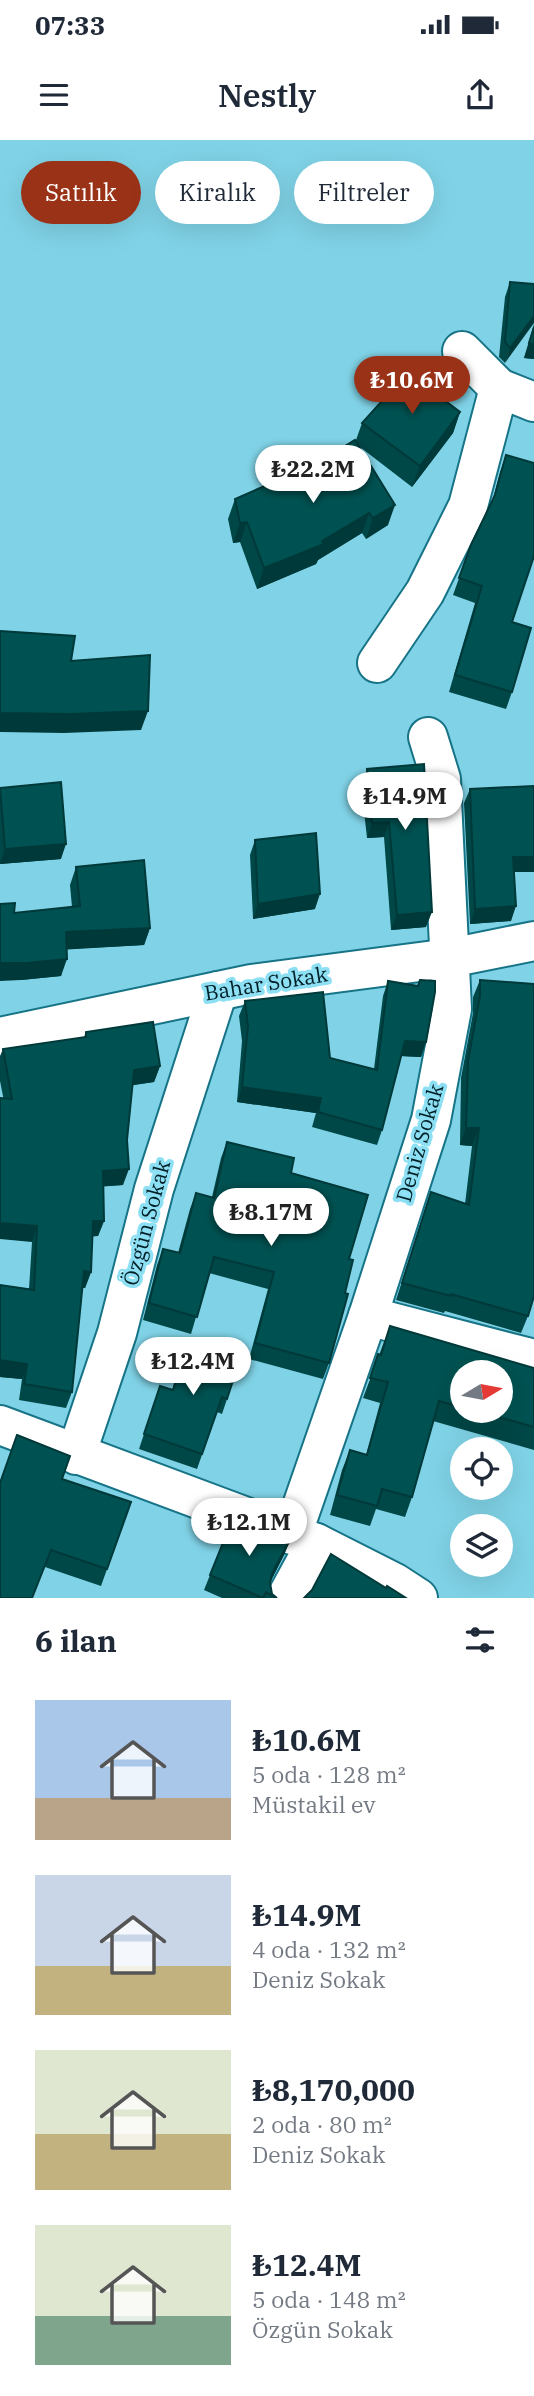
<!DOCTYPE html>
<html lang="tr">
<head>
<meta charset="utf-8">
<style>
  body { margin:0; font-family:"IBM Plex Serif",serif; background:#f6f6f7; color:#1f2937; height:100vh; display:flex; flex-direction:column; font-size:26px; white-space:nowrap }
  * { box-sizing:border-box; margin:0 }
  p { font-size:23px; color:#747a83 }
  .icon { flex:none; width:38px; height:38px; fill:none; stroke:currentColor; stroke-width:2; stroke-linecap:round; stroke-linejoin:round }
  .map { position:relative; height:1458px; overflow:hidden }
  .side { display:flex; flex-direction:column; background:#fff; flex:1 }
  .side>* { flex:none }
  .guide { position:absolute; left:21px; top:21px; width:494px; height:63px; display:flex; gap:14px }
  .needle { width:46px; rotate:80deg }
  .buttons { position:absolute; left:450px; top:1220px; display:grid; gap:14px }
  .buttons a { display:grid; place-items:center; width:63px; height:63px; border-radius:50%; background:#fff; box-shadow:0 7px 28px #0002; font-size:35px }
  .price { position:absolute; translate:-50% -60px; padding:0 16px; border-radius:24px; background:#fff; color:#222; font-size:23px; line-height:46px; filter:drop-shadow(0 2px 4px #0008) }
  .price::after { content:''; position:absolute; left:50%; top:42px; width:21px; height:16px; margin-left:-10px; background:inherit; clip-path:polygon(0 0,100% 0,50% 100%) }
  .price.selected { background:#9a3218; color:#fff }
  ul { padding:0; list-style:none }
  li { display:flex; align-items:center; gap:21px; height:175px; padding:0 35px }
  li span { display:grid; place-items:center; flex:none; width:196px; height:140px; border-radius:0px; color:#555 }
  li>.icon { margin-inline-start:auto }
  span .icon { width:84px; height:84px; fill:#fffc; stroke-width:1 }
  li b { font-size:30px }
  h2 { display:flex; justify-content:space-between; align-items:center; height:84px; padding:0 35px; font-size:30px }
  .chip { padding:0 24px; border-radius:32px; background:#fff; box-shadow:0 7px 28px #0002; font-size:24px; line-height:63px }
  .chip.selected { background:#9a3218; color:#fff }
  .status { display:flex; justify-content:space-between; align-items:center; height:49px; padding:0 35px; background:#fff; direction:ltr }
  .status svg { height:19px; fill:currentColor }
  header { display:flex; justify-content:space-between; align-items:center; height:91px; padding:0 35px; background:#fff; font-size:32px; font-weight:600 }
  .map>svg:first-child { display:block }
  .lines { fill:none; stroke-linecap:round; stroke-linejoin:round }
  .minor-casing { stroke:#167486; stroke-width:42 }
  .minor { stroke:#fff; stroke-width:38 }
  .wall { fill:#004747; fill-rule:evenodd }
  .shaded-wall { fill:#003939 }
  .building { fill:#005252; stroke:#003939; stroke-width:2 }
  .labels { text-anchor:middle; stroke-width:7; stroke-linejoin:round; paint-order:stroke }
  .street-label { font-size:21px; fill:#001f27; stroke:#8de0f4 }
</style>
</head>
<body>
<div class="status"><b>07:33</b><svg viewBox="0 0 49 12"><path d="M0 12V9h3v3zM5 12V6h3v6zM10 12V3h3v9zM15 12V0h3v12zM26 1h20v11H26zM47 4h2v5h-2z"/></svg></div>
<header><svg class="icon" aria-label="menu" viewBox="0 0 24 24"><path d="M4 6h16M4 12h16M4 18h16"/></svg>Nestly<svg class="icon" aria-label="share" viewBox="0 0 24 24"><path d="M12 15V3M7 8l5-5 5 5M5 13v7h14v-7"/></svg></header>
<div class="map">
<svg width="534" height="1458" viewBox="0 0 534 1458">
  <rect width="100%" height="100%" fill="#80d3e7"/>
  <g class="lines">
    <defs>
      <g id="minor">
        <polyline points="462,211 499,248 534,262"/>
        <polyline points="377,523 425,452 468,366 499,248"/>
        <polyline points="0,897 251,844 450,818 534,801"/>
        <polyline points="368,1176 534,1219"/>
        <polyline points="0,1285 316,1403 395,1443 418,1458"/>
        <polyline points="76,1315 117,1193 154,1049 218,851"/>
        <polyline points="292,1395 368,1176 431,980 452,869 441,639 428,597"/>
        <polyline points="286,1458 316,1403"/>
      </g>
    </defs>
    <!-- minor casing -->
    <use href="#minor" class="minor-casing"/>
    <!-- minor -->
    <use href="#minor" class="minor"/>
  </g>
  <!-- wall -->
  <g class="wall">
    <polygon points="510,142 534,144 505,223 499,217 505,157"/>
    <polygon points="534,184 534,219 524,218"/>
    <polygon points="429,248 460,272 453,293 412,347 360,307 388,385 366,399 362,393 318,420 316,424 257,449 240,402 233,403 228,379 235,359 292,339 356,300 362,283"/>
    <polygon points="506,315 512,482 512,552 506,569 449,552 475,463 453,455 471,405 492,362 500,332"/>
    <polygon points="424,624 426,787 391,790 384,697 367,698 361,644 367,629"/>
    <polygon points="534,646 534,732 514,732 511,781 470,784 464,663 470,649"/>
    <polygon points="0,648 61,719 0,724"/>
    <polygon points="255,700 315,769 253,779 250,715"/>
    <polygon points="76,727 150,788 144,805 67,809 61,836 21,840 14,773 72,767 70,745"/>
    <polygon points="480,840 528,1176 521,1193 445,1171 444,1173 396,1160 431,1052 465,1064 472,1006 460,1005 461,938 473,873 473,857"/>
    <polygon points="388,841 426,902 421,917 401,916 382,990 377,1005 312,987 316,973 237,962 242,901 239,876 245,861 330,918 374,929 383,856"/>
    <polygon points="86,892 160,926 154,942 132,945 123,1045 103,1046 104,1081 98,1096 92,1096 91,1132 85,1148 82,1147 72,1252 66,1268 19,1260 22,1239 0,1237 0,1145 29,1149 32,1102 0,941 0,916 3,909 84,897"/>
    <polygon points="227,1002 291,1033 349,1119 345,1153 329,1223 323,1239 249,1219 268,1149 209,1133 191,1194 143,1180 157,1125 163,1109 178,1113 190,1069 196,1053 212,1057 221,1018"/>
    <path d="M390,1186L534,1228V1310L433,1281L412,1357L405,1377L376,1369L370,1386L330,1375L342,1330L350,1310L366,1315L380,1263L363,1258ZM462,1232L500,1270H462Z"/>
    <polygon points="189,1199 227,1259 222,1274 217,1272 197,1329 139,1309 160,1246 172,1250"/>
    <polygon points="62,1339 131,1362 101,1446 45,1427"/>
    <polygon points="290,1400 284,1415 270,1443 272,1454 277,1458 222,1458 204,1450 210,1435"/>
  </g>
  <!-- shaded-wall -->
  <g class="shaded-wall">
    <polygon points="534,176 534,183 505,223 510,208"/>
    <polygon points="529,203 534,204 534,219 524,218"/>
    <polygon points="460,272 453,293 412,347 420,326"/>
    <polygon points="395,365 388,385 366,399 373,378"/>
    <polygon points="369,373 362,393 318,420 316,424 257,449 264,428 322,401"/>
    <polygon points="247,382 240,402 233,403 240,383"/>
    <polygon points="148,571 141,590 64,593 0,592 0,573"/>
    <polygon points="389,682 384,697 367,698 372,683"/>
    <polygon points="66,704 61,719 0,724 5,709"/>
    <polygon points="513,717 534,717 534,732 507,732"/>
    <polygon points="320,754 315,769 253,779 258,764"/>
    <polygon points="516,766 511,781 470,784 475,769"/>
    <polygon points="432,772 426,787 391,790 397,775"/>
    <polygon points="150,788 144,805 59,810 66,792"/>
    <polygon points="67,819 61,836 21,840 0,841 0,823"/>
    <polygon points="405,901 426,902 421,917 400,916"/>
    <polygon points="160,926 154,942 128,946 134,930"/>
    <polygon points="242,947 321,958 316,973 237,962"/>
    <polygon points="466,988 479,988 472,1006 460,1005"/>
    <polygon points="129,1029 123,1045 97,1047 103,1031"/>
    <polygon points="93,1081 104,1081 98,1096 87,1097"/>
    <polygon points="0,1083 37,1086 32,1102 0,1099"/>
    <polygon points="84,1131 91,1132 85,1148 78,1147"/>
    <polygon points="0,1220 27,1224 22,1239 0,1237"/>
    <polygon points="290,1400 284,1415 267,1448 272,1433"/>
  </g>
  <!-- building -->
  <g class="building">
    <polygon points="510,142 534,144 534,176 510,208 505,202"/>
    <polygon points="534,187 534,204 529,203"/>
    <polygon points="405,223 431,241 427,247 460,272 420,326 362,283 382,261"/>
    <polygon points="355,300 395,365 373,378 369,373 322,401 324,404 264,428 247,382 240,383 235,359 290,335 292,339"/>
    <polygon points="506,315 534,323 534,416 512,482 531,488 512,552 455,535 482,446 459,438 471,405 495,355"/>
    <polygon points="0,491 75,496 71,521 150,515 148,571 71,574 0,573"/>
    <polygon points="424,624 432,772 397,775 389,682 372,683 367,629"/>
    <polygon points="61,642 66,704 5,709 0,648"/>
    <polygon points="534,646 534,717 513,717 516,766 475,769 470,649"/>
    <polygon points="316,693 320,754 258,764 255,700"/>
    <polygon points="144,720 150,788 66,792 67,819 27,823 0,823 0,764 15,763 14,773 80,766 76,727"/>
    <polygon points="420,840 435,841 435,852 426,902 405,901 382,990 318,972 321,958 242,947 248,886 245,861 323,852 330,918 377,930 388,841 418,846"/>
    <polygon points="480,840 534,844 534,1156 528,1176 451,1154 451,1156 402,1143 431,1052 469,1065 479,988 466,988 468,921 480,856"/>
    <polygon points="153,882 160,926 134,930 127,1000 129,1029 103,1031 104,1081 93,1081 91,1132 84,1131 72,1252 24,1244 27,1224 0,1220 0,1145 34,1150 37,1086 0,1083 0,958 12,959 3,909 86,897 86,892"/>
    <polygon points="227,1002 294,1018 291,1033 368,1055 349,1119 353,1120 345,1153 348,1154 329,1223 255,1203 274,1132 214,1117 197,1177 149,1163 163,1109 180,1113 196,1053 214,1058"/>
    <polygon points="390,1186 534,1228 534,1287 474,1270 500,1270 500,1232 462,1232 462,1267 439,1261 412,1357 382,1349 377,1366 337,1355 350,1310 367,1315 388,1242 370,1238 378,1214 381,1215"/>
    <polygon points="189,1199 241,1216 227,1259 222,1257 202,1314 144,1294 160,1246 173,1250"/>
    <polygon points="17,1295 70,1316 62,1339 131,1362 107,1429 51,1410 32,1458 0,1458 0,1343"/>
    <polygon points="233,1378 290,1400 272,1433 270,1443 272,1454 277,1458 266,1452 263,1458 210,1435"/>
    <polygon points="331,1414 386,1448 387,1446 406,1458 304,1458 312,1450"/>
  </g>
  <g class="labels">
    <!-- street labels -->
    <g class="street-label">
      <text transform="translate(266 844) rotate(-9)" y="7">Bahar Sokak</text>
      <text transform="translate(420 1003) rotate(-74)" y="7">Deniz Sokak</text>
      <text transform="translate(147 1083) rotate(-75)" y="7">Özgün Sokak</text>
    </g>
  </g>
</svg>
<div class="buttons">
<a><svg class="needle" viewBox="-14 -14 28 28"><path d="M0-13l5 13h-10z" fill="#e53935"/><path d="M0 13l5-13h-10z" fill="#747a83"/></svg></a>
<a><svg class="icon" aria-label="locate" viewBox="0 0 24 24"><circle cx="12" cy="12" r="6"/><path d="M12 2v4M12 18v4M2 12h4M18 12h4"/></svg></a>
<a><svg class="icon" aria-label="layers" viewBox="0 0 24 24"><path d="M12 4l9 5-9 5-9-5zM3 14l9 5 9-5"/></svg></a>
</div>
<b class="price selected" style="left:412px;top:276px">₺10.6M</b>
<b class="price" style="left:313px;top:365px">₺22.2M</b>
<b class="price" style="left:405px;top:692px">₺14.9M</b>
<b class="price" style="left:271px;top:1108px">₺8.17M</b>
<b class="price" style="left:193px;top:1257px">₺12.4M</b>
<b class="price" style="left:249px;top:1418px">₺12.1M</b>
<div class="guide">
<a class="chip selected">Satılık</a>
<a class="chip">Kiralık</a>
<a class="chip">Filtreler</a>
</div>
</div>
<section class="side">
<h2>6 ilan<svg class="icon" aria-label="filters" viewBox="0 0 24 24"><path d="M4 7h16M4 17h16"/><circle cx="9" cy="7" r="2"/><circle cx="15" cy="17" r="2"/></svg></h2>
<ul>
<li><span style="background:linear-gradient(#a9c7e8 70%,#b9a48a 0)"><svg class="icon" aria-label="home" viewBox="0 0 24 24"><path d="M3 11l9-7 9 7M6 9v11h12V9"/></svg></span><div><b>₺10.6M</b><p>5 oda · 128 m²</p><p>Müstakil ev</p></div></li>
<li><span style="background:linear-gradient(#c9d6e8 65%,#c2b280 0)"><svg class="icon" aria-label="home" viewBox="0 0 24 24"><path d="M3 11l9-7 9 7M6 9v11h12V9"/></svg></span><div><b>₺14.9M</b><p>4 oda · 132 m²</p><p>Deniz Sokak</p></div></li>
<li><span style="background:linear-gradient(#dfe7d0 60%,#c2b280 0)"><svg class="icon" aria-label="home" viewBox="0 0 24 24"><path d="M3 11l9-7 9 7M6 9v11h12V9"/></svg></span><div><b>₺8,170,000</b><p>2 oda · 80 m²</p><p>Deniz Sokak</p></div></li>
<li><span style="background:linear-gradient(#dfe7d0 65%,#7fa58c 0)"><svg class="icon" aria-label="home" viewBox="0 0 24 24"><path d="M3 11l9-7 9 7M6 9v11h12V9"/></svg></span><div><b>₺12.4M</b><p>5 oda · 148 m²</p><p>Özgün Sokak</p></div></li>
</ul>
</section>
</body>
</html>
